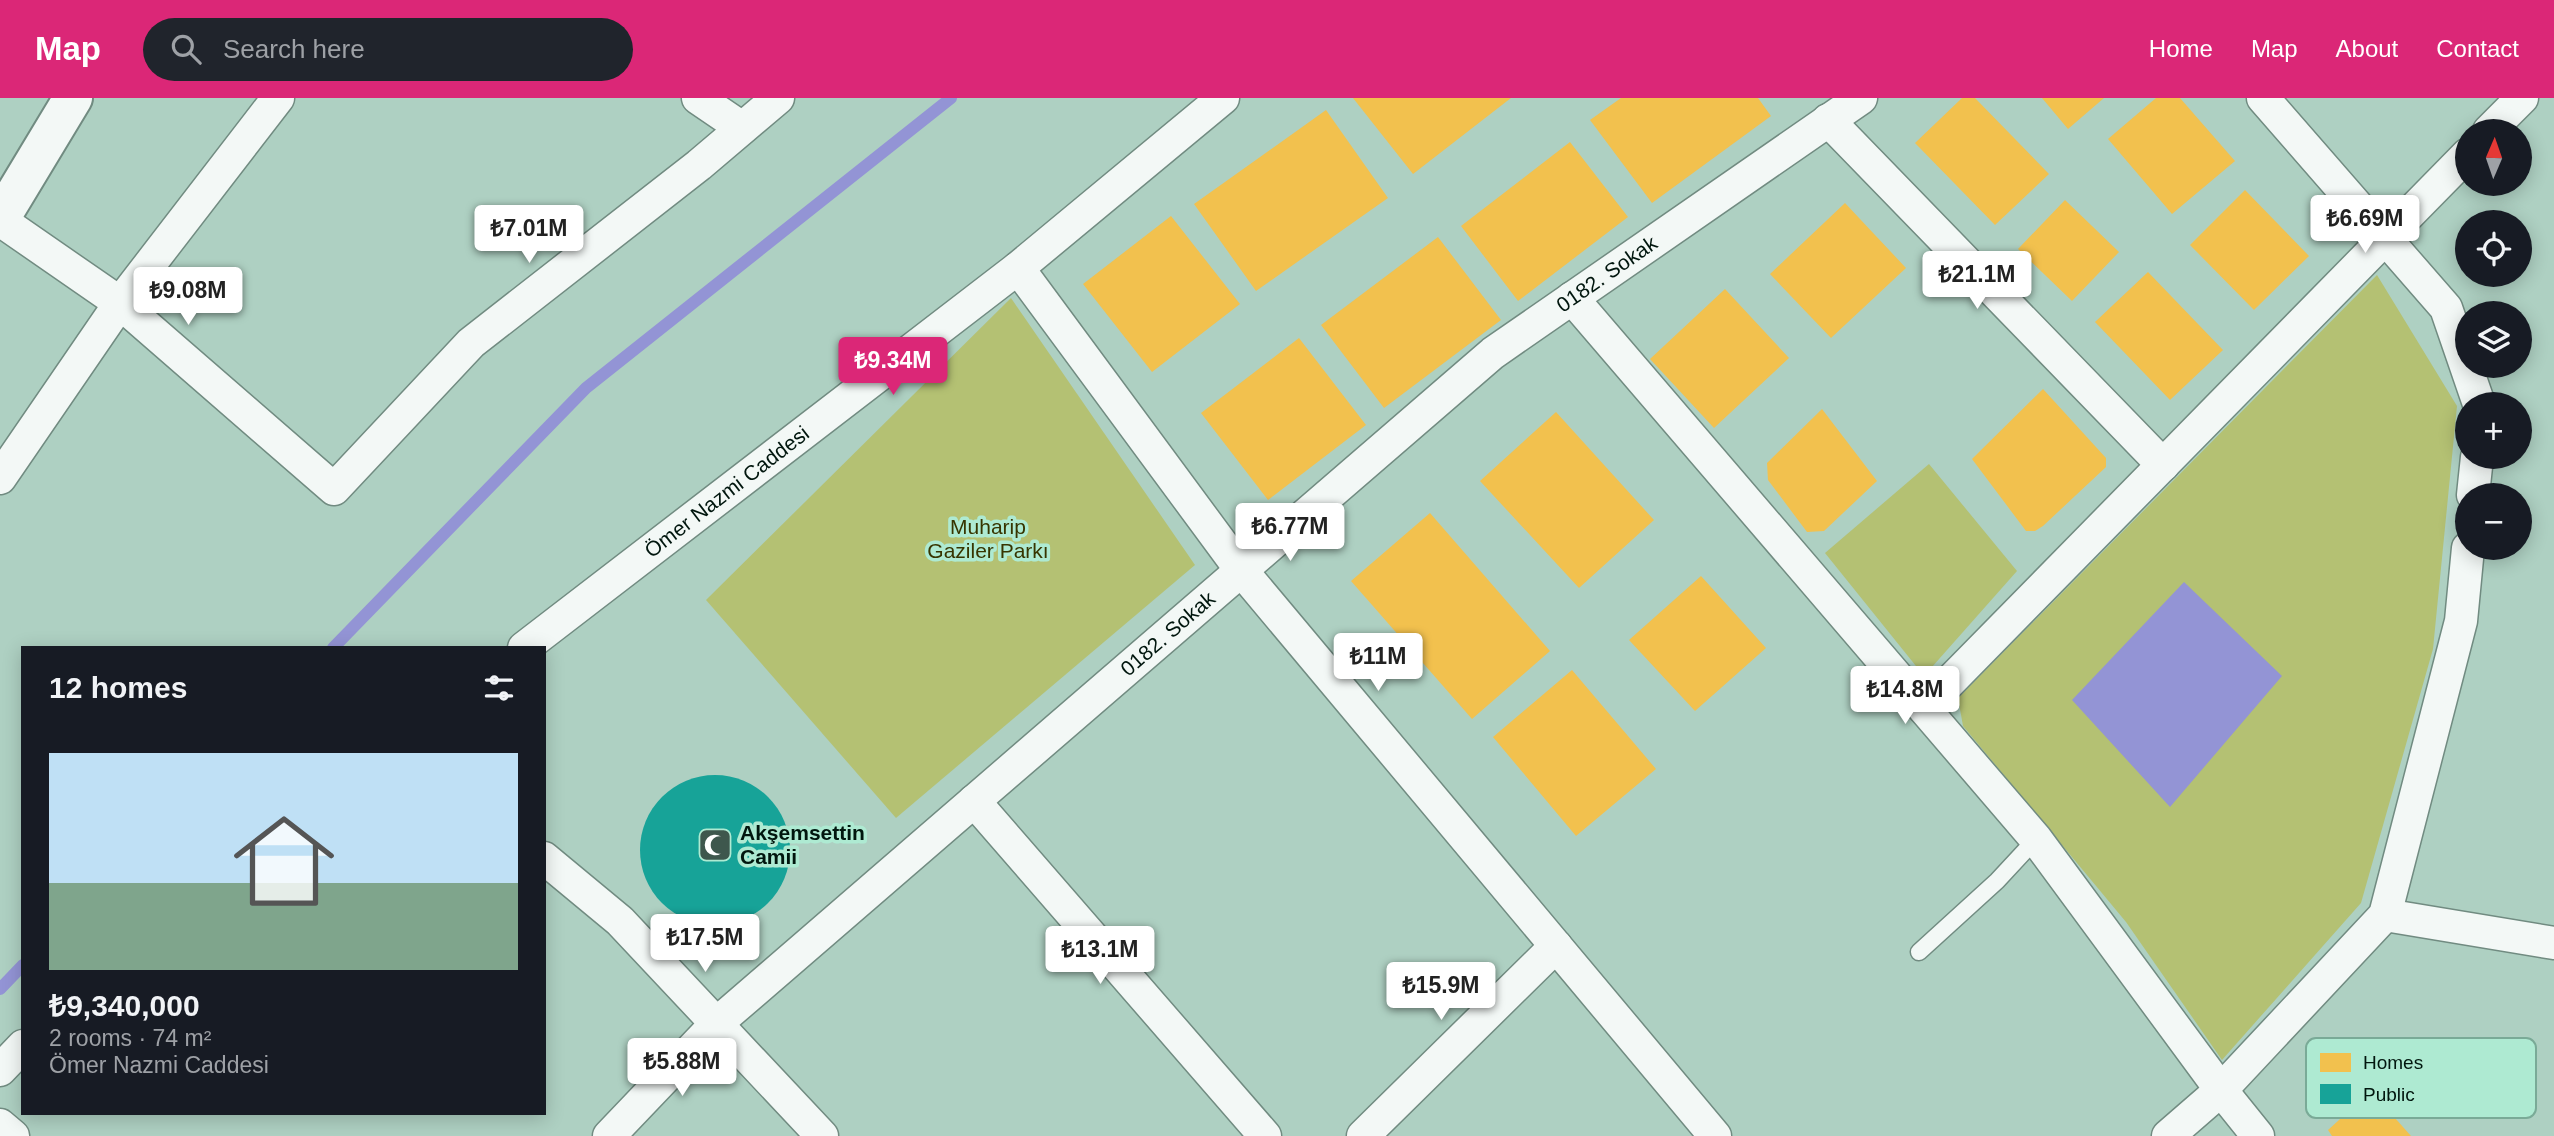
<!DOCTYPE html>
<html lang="en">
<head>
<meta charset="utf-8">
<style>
  body { margin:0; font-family:Arial,sans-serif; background:#20242c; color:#f1f3f6; height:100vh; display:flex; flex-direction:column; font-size:26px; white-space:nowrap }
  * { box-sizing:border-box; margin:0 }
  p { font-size:23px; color:#9ea1a6 }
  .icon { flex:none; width:38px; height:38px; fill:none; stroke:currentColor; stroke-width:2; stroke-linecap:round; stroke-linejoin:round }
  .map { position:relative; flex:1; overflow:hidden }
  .side { position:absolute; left:21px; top:548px; width:525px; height:469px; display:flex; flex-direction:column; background:#171b24; border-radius:0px; box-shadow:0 4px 18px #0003 }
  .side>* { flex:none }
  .needle { width:46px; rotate:2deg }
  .fabs { position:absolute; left:2455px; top:21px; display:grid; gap:14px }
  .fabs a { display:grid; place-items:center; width:77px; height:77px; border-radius:50%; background:#171b24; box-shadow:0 4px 18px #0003; font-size:35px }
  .price { position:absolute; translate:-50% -60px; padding:0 16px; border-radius:7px; background:#fff; color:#222; font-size:23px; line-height:46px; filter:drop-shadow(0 2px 4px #0008) }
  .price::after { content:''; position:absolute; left:50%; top:42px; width:21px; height:16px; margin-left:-10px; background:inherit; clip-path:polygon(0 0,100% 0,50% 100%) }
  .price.selected { background:#db2777; color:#fff }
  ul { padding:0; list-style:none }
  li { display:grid; align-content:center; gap:14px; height:371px; padding:0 28px }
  li span { display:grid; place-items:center; height:217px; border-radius:0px; color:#555 }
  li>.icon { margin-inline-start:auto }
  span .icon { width:126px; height:126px; fill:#fffc; stroke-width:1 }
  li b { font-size:30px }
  h2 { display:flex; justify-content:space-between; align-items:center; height:84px; padding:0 28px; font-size:30px }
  header { display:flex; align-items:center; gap:42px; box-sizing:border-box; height:98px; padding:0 35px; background:#db2777; color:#fff }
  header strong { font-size:33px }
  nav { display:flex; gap:38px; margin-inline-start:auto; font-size:24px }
  .search { width:490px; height:63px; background:#20242c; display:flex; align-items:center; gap:18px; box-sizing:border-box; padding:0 24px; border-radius:38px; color:#9ea1a6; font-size:26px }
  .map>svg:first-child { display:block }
  .green { fill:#b4c173 }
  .water { fill:#9394d5 }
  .homes { fill:#f2c14e }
  .public { fill:#17a398 }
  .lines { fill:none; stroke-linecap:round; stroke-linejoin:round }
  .stream { stroke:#9394d5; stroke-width:12 }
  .lane-casing { stroke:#718b81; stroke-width:19 }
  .street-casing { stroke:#718b81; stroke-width:35 }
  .secondary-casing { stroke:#718b81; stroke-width:42 }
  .lane { stroke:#f3f8f6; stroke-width:16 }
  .street { stroke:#f3f8f6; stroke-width:32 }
  .secondary { stroke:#f3f8f6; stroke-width:38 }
  .labels { text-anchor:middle; stroke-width:7; stroke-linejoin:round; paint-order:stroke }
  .street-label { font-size:21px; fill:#01160e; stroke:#aeead2 }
  .park-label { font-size:21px; fill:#373500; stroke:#aeead2 }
  .poi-label { font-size:21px; font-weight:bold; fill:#01160e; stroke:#aeead2; text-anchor:start }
  .key { fill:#aeead2; stroke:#7aaa97; stroke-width:2 }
  .key-label { font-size:19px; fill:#01160e }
</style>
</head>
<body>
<header>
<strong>Map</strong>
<div class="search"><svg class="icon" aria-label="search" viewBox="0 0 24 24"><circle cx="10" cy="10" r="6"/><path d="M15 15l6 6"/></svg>Search here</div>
<nav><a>Home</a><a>Map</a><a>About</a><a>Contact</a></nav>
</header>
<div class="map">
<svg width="2554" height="1038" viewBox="0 0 2554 1038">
  <rect width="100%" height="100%" fill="#aed0c2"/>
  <!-- green -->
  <g class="green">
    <polygon points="2377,177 2457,308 2433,551 2361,805 2222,962 2126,824 1963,628 1958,600"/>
    <polygon points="1011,200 1195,467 896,720 706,502"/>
    <polygon points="1929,366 2017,473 1924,578 1825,455"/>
  </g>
  <!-- water -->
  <polygon class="water" points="2184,484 2282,578 2170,709 2072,602"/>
  <!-- homes -->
  <g class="homes">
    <polygon points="1353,0 1511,0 1413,76"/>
    <polygon points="1621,0 1758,0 1771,18 1652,105 1590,22"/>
    <polygon points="1962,0 1975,0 2049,76 1995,127 1915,45"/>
    <polygon points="2042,0 2104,0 2068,31"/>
    <polygon points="2156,0 2180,0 2235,63 2172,116 2108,41"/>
    <polygon points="1326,12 1388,100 1256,193 1194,106"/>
    <polygon points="1570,44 1628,119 1518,203 1461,128"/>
    <polygon points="2245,92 2309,158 2254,212 2190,147"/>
    <polygon points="2065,102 2119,154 2072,203 2018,151"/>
    <polygon points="1845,105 1906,170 1831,240 1770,176"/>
    <polygon points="1171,118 1240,206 1152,274 1083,186"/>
    <polygon points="1438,139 1501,222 1384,310 1321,227"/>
    <polygon points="2148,174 2223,252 2170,302 2095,224"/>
    <polygon points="1725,191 1789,260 1714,330 1650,261"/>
    <polygon points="1299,240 1366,327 1268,402 1201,315"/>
    <polygon points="2043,291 2106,360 2106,369 2043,428 2035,433 2026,433 1972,361"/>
    <polygon points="1822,311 1877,383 1824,433 1807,434 1768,382 1767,365"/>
    <polygon points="1556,314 1654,422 1579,490 1480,383"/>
    <polygon points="1430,415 1550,553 1472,621 1351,483"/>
    <polygon points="1701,478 1766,550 1695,613 1629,542"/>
    <polygon points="1572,572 1656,671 1576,738 1493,639"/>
    <polygon points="2371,993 2411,1038 2332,1038 2328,1032"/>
  </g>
  <!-- public -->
  <circle class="public" cx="715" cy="752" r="75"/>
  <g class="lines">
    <!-- stream -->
    <g class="stream">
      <polyline points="333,550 586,290 951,0"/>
      <polyline points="0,891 23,867"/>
    </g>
    <defs>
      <polyline id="lane" points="1919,854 1997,783 2036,741"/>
      <g id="street">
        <polyline points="698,0 742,30"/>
        <polyline points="2263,0 2446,210 2479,306"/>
        <polyline points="1828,22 2163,367"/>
        <polyline points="2489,33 2522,0"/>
        <polyline points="0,122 120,205 334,391 471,245 699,67 778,0"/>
        <polyline points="1018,170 1241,472 1715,1038"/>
        <polyline points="1572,200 2036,741 2221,992 2258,1038"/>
        <polyline points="0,380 120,205 278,0"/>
        <polyline points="2473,397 2477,359"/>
        <path id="s1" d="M524,550L1018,170L1223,0"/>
        <polyline points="1924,610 2468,56"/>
        <polyline points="974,703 1265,1038"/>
        <polyline points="544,760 620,823 822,1038"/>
        <polyline points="2385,817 2554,845"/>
        <polyline points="0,972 23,948"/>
        <polyline points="0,1027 13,1038"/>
        <path id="s2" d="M609,1038L716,926L1493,255L1861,0"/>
        <polyline points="1363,1038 1556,848"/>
        <polyline points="2168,1038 2221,992 2385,817 2461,523 2468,450"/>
      </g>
      <polyline id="secondary" points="0,121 73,0"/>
    </defs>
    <!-- lane casing -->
    <use href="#lane" class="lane-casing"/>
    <!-- street casing -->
    <use href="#street" class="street-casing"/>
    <!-- secondary casing -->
    <use href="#secondary" class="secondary-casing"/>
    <!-- lane -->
    <use href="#lane" class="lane"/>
    <!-- street -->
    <use href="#street" class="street"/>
    <!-- secondary -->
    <use href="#secondary" class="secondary"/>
  </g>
  <!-- icons -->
  <defs>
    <symbol id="mosque-square" viewBox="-11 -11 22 22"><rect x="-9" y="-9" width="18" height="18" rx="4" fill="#3e574d" stroke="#aeead2"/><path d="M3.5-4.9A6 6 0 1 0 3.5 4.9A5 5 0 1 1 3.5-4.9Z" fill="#fff"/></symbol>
  </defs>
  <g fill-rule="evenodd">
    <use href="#mosque-square" x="696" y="728" width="38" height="38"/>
  </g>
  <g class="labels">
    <!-- street labels -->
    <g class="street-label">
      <text dy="7" stroke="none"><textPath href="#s2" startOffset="1320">0182. Sokak</textPath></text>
      <text dy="7" stroke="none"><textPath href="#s1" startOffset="256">Ömer Nazmi Caddesi</textPath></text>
      <text dy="7" stroke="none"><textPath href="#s2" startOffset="752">0182. Sokak</textPath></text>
    </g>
    <!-- park labels -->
    <g class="park-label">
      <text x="988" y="436">Muharip<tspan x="988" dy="24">Gaziler Parkı</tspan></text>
    </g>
    <!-- poi labels -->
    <g class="poi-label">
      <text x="740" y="742">Akşemsettin<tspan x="740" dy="24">Camii</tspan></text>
    </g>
  </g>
  <!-- legend -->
  <rect x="2306" y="940" width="230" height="80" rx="10" class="key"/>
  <rect x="2320" y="955" width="31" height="19" fill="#f2c14e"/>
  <rect x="2320" y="986" width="31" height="20" fill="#17a398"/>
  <g class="key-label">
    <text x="2363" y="971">Homes</text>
    <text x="2363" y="1003">Public</text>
  </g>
</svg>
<div class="fabs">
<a><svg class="needle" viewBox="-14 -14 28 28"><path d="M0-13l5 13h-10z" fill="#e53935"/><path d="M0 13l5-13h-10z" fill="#9ea1a6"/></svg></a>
<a><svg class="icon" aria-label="locate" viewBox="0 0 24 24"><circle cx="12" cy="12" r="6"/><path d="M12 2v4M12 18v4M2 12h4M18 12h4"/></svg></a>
<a><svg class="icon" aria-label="layers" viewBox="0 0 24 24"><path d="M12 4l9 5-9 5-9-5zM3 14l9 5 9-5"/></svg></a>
<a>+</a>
<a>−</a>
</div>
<b class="price" style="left:2365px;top:157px">₺6.69M</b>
<b class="price" style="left:529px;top:167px">₺7.01M</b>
<b class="price" style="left:1977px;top:213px">₺21.1M</b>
<b class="price" style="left:188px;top:229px">₺9.08M</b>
<b class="price selected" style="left:893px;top:299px">₺9.34M</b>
<b class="price" style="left:1290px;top:465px">₺6.77M</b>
<b class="price" style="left:1378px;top:595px">₺11M</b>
<b class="price" style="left:1905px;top:628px">₺14.8M</b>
<b class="price" style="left:705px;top:876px">₺17.5M</b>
<b class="price" style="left:1100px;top:888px">₺13.1M</b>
<b class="price" style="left:1441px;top:924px">₺15.9M</b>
<b class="price" style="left:682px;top:1000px">₺5.88M</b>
<section class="side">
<h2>12 homes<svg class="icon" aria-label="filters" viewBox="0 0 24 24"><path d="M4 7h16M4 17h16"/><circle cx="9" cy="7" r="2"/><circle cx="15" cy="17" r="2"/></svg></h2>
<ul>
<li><span style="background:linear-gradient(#bfe0f5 60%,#7fa58c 0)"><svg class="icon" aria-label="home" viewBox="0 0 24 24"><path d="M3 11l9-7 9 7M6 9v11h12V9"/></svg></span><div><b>₺9,340,000</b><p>2 rooms · 74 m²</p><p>Ömer Nazmi Caddesi</p></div></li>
</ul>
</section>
</div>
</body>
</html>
